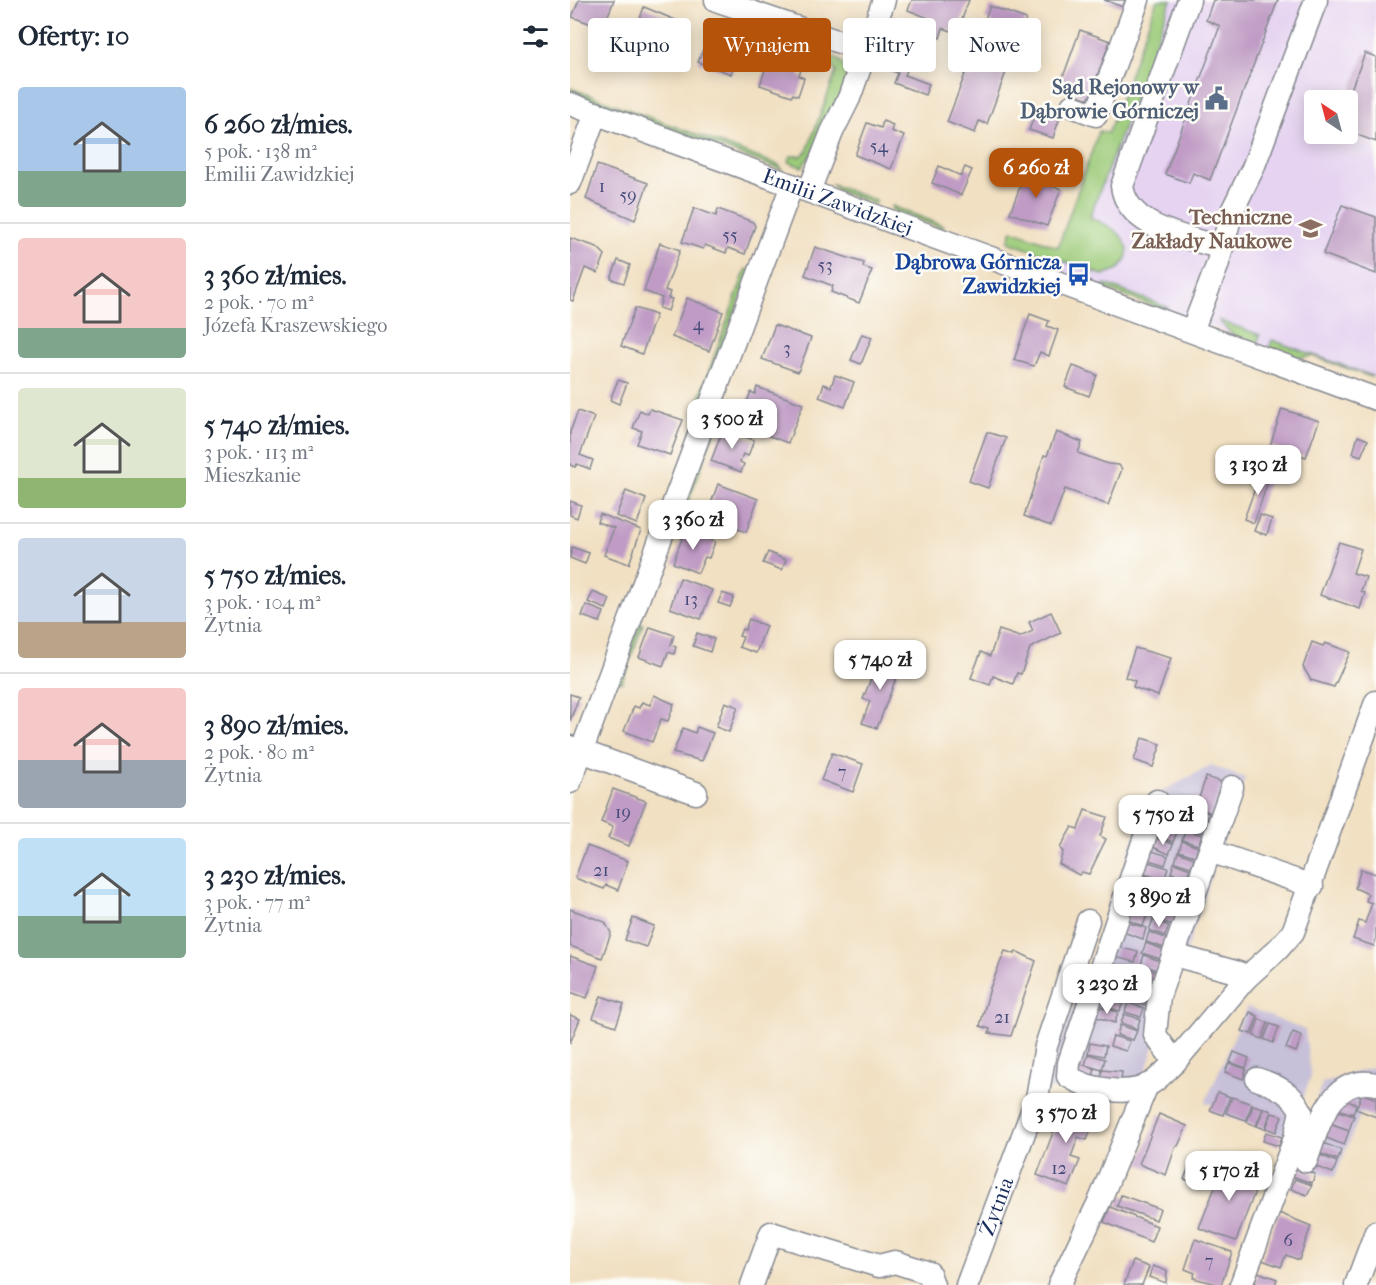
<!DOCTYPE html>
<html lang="pl">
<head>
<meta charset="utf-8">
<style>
  body { margin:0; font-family:"IM FELL French Canon",serif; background:#f2f2f3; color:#1f2937; height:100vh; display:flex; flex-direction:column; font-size:22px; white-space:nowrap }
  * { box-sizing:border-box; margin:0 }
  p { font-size:20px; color:#747a83 }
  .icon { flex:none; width:33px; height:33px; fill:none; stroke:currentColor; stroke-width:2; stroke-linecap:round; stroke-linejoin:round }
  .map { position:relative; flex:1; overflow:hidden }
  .side { display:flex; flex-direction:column; background:#fff; width:570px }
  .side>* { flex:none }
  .hud { position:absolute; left:18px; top:18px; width:570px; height:54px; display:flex; gap:12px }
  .needle { width:39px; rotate:324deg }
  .controls { position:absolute; left:734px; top:90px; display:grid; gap:12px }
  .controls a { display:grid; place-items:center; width:54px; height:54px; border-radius:6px; background:#fff; box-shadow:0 3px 15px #0003; font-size:30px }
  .price { position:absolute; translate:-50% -51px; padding:0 14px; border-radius:12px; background:#fff; color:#222; font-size:20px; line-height:39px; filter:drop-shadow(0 2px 3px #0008) }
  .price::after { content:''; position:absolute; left:50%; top:36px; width:18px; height:14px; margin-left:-9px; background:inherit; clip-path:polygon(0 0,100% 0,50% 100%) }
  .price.selected { background:#b45309; color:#fff }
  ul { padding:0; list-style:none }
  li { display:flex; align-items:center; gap:18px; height:150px; padding:0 18px }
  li+li { border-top:2px solid #e0e1e3 }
  li span { display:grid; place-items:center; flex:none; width:168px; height:120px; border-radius:6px; color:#555 }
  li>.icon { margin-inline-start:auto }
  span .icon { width:72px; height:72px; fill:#fffc; stroke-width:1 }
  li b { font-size:26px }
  h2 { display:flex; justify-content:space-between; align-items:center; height:72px; padding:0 18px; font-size:26px }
  .tag { padding:0 21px; border-radius:6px; background:#fff; box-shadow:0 3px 15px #0003; font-size:21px; line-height:54px }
  .tag.selected { background:#b45309; color:#fff }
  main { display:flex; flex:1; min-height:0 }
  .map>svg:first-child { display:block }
  .built { fill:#e5d3f1; fill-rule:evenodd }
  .industrial { fill:#c7c0d9 }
  .green { fill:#9bca78; stroke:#5b7c6b; stroke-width:1.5 }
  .building { fill:#bf9bc5 }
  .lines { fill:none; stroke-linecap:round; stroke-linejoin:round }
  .minor-casing { stroke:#868890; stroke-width:25 }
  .minor { stroke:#fff; stroke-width:22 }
  .labels { text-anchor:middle; stroke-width:5; stroke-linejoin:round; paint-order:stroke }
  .number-label { font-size:18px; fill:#444a78 }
  .service-label { font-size:21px; font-weight:bold; fill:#4e5e75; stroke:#fdfcf7; text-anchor:end }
  .street-label { font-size:21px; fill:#1b2f5e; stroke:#fdfcf7 }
  .education-label { font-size:21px; font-weight:bold; fill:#785e54; stroke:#fdfcf7; text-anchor:end }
  .transit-label { font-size:21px; font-weight:bold; fill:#164399; stroke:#fdfcf7; text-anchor:end }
</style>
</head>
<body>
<main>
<section class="side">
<h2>Oferty: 10<svg class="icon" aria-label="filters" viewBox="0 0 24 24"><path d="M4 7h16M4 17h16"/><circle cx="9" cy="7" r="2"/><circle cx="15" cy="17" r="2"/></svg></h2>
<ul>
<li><span style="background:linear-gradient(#a9c7e8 70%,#7fa58c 0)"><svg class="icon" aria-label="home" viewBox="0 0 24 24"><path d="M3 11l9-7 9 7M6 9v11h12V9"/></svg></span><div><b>6 260 zł/mies.</b><p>5 pok. · 138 m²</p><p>Emilii Zawidzkiej</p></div></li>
<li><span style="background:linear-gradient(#f6c9c9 75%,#7fa58c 0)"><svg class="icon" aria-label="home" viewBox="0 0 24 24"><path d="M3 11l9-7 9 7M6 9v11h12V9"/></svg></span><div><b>3 360 zł/mies.</b><p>2 pok. · 70 m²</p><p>Józefa Kraszewskiego</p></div></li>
<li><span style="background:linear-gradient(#dfe7d0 75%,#8fb573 0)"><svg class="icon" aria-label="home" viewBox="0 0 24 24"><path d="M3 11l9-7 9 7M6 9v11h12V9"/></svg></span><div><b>5 740 zł/mies.</b><p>3 pok. · 113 m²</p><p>Mieszkanie</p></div></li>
<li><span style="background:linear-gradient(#c9d6e8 70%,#b9a48a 0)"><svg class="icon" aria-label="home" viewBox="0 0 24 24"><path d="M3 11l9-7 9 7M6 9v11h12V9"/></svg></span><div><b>5 750 zł/mies.</b><p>3 pok. · 104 m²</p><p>Żytnia</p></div></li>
<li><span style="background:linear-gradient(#f6c9c9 60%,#9aa5b1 0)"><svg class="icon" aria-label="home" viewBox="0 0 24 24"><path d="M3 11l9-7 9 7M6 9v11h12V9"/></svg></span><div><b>3 890 zł/mies.</b><p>2 pok. · 80 m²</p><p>Żytnia</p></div></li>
<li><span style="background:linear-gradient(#bfe0f5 65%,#7fa58c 0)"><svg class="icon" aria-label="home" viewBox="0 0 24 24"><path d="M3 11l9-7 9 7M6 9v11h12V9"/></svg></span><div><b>3 230 zł/mies.</b><p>3 pok. · 77 m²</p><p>Żytnia</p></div></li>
</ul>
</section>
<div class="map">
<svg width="806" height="1285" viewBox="0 0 806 1285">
  <rect width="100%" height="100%" fill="#fdfcf7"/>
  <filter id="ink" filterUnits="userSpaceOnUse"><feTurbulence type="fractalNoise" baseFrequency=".0167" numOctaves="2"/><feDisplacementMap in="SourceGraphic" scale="12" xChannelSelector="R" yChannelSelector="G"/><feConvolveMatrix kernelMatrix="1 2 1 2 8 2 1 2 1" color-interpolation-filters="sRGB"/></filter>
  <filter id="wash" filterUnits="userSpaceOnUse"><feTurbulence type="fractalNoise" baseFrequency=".008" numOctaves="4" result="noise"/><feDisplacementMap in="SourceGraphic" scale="24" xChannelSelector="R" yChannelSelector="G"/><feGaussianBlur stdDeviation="1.35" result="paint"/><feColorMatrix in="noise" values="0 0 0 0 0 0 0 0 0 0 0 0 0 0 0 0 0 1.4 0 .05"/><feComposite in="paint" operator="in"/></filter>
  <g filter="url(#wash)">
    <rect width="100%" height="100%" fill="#f1e0c2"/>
    <!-- built -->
    <path class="built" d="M587,0H806V379L742,356L725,358L480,268L529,131L538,133ZM744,100H777V134H744Z"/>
    <!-- industrial -->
    <g class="industrial">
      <polygon points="641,765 675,778 568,1094 478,1089 477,1080 578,799"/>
      <polygon points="677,1007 735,1030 741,1077 717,1137 640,1111 642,1104 635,1103"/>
      <polygon points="806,1066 806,1118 791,1113 765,1177 726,1167 752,1083"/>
    </g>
    <!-- green -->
    <g class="green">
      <polygon points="587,0 601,0 570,83 558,79"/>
      <path d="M263,57C272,60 276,68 275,77L279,78L264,108L255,120L243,152L232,167L218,162L221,156H231L237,151L266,72L260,64Z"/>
      <path d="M557,82L569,87L520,217C538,226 551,229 558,249L556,259L549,269L533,275L438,242L442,230L488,247L529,131L538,133Z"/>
      <polygon points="0,88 209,165 212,170 0,92"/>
      <polygon points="261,184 307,201 304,204 268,191"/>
      <polygon points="322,206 374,226 371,228 322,210"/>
      <polygon points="176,269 181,271 128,410 125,409"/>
      <polygon points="535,284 599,308 589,308 533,288"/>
      <polygon points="648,320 690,335 687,344 664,336"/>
      <polygon points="702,340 802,376 801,377 742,356 725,358 699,348"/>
      <polygon points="143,426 146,427 116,508 113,507"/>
      <polygon points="70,623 73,624 52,682 48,681"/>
    </g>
    <g id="blocks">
      <!-- building -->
      <g class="building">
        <polygon points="9,0 44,0 33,28 2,17"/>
        <polygon points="342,0 399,0 387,33 373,28 370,38 356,33 361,19 338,10"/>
        <polygon points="534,0 555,0 553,7"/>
        <polygon points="643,0 708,0 640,180 623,173 619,183 595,174 650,26 636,20"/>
        <polygon points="420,6 456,19 446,47 441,45 432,71 436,72 417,124 409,121 405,133 377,122 397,69 392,67 396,58 407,62 422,22 415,19"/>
        <polygon points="74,7 115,24 107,45 98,41 94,51 62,40"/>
        <polygon points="141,30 173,42 161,74 128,62"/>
        <polygon points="510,30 540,41 519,99 489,88"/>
        <polygon points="327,41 337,44 335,56 342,59 335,75 359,84 355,95 324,83 328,73 316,69"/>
        <polygon points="201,52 233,63 229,76 234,78 228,96 223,94 222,96 190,85"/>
        <polygon points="795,53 806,57 806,142 777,131 777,100"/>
        <polygon points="467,109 490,117 483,138 459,130"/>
        <polygon points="313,121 323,125 321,131 334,136 321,169 285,155 297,123 311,128"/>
        <polygon points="27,165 78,183 65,220 16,199"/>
        <polygon points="369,166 391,176 395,167 402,170 391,195 362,183"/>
        <polygon points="468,170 484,176 480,185 491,189 477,226 440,213 454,176 465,179"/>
        <polygon points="772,205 806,217 806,274 753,254"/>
        <polygon points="124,208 146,216 148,209 183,222 185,226 175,254 158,248 156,253 135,245 133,249 112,242"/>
        <polygon points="0,238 27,247 35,255 28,273 15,268 3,301 0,300"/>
        <polygon points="90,243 110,250 95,290 100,292 98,298 102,299 98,311 89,308 92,298 74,291"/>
        <polygon points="245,247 294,263 293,267 302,270 289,303 261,292 263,286 235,275"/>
        <polygon points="48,260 60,265 54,283 41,279"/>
        <polygon points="117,298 153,312 139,351 102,337"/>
        <polygon points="65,308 86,315 72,354 51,346"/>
        <polygon points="460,314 479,321 477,326 488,330 479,356 470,352 464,366 444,360"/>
        <polygon points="205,325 241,338 228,372 192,359"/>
        <polygon points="292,334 302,337 291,364 281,360"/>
        <polygon points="503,366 527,375 519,396 495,387"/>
        <polygon points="265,375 284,382 275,407 249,397 254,384 261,387"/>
        <polygon points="48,380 57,383 49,404 40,400"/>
        <polygon points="187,387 233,404 218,443 194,434 198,425 171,415 181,392 185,394"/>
        <polygon points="80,409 113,420 100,455 67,444 72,431 63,428 70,410 78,414"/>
        <polygon points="712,409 749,421 736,457 700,446"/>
        <polygon points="8,411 24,417 10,455 23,460 20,469 7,464 5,467 0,465 0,432"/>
        <polygon points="153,429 184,440 178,456 173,454 170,462 174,464 171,472 141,461"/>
        <polygon points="417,432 436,438 418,488 399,481"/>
        <polygon points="486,432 512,442 508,453 538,464 549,465 552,469 538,505 495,489 481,526 454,516 474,455 477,456"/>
        <polygon points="788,436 798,440 791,456 783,453"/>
        <polygon points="692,469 701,473 684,523 674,519"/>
        <polygon points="148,484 188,499 176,532 136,517"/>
        <polygon points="56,491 76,499 67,524 46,516"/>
        <polygon points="0,501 11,505 7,518 0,515"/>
        <polygon points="30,514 71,530 59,564 34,555 44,528 27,522"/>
        <polygon points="690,515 702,519 697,535 684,531"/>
        <polygon points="115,530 145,542 139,558 135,557 128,573 103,563"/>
        <polygon points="769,542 791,549 783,573 796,577 791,591 795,593 790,609 750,595"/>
        <polygon points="2,547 19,553 15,564 0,558"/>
        <polygon points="198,552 216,560 212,570 193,563"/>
        <polygon points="110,578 142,590 131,619 100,608"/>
        <polygon points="23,592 40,599 36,609 18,602"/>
        <polygon points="152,593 164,597 160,607 148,603"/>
        <polygon points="16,605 34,612 30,622 12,616"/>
        <polygon points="481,612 491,633 460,648 451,674 447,673 443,684 423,676 420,685 401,678 411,652 420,656 429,630 450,637 463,631 459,622"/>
        <polygon points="179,619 196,626 186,653 169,647 173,637 169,636 172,629 175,630"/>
        <polygon points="80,627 104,635 101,645 106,647 104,654 98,652 93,666 69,657"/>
        <polygon points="127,633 144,639 140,652 123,646"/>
        <polygon points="742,642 753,646 755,643 780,652 764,687 741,680 733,667"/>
        <polygon points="565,648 601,658 588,696 563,687 565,681 555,677"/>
        <polygon points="309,658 331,665 307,728 292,723 300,701 293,699"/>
        <polygon points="0,694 9,697 0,721"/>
        <polygon points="84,695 104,704 98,721 91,719 82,742 54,731 64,706 69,708 72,702 80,705"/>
        <polygon points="155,702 168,707 159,732 146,727"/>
        <polygon points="127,727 143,733 132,761 103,753 113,728 125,733"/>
        <polygon points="572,738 591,744 583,767 564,760"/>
        <polygon points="262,753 293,764 283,792 251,780"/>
        <polygon points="636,777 652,782 641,813 626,807"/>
        <polygon points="43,789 76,801 59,846 38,838 43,827 31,822"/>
        <polygon points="598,803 615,809 611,818 594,812"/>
        <polygon points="623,808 639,813 636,822 620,817"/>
        <polygon points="515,810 537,817 530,836 536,839 519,874 512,872 509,875 489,864 493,852 490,848 502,827 508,829"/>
        <polygon points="594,814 614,821 611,830 591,824"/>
        <polygon points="619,819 636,824 633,833 617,828"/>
        <polygon points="590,826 607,832 603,842 587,836"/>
        <polygon points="616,830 632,835 628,845 612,840"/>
        <polygon points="586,838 603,844 599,854 583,847"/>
        <polygon points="612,841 628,847 625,856 609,851"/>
        <polygon points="17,846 58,861 48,890 36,885 34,889 5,878"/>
        <polygon points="582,851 598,856 595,865 579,860"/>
        <polygon points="608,852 624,858 621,867 605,862"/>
        <polygon points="578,862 598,868 594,880 574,874"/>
        <polygon points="604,863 620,869 617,878 601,873"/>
        <polygon points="791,869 806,874 806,939 804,946 783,939 789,921 795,923 802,903 796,901 798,894 785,888"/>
        <polygon points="573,875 591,880 588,890 570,885"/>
        <polygon points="600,875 616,880 613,889 597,884"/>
        <polygon points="570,886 587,892 583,902 566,896"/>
        <polygon points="596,886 613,891 610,901 593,895"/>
        <polygon points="594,897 610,902 607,913 590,907"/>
        <polygon points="0,909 35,922 41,933 32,958 0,946"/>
        <polygon points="590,909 606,915 602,925 586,919"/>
        <polygon points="561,910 577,915 573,926 557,920"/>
        <polygon points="63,918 84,926 76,947 55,940"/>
        <polygon points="583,920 599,926 595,936 579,930"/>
        <polygon points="556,922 576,928 573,939 553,932"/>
        <polygon points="579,932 598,939 595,948 576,942"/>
        <polygon points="576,943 594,950 591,959 572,953"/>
        <polygon points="548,947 568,952 565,962 545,957"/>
        <polygon points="435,951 445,954 446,951 466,961 441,1036 419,1033 420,1029 410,1026 420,988"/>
        <polygon points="574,955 590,961 587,970 571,965"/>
        <polygon points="0,956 28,966 17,998 0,992"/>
        <polygon points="567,966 586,972 583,983 563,977"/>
        <polygon points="566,979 582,984 579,994 563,989"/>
        <polygon points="537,982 556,988 553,999 533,993"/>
        <polygon points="562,991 578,996 575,1005 559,1000"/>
        <polygon points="532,995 553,1001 550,1011 529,1005"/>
        <polygon points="31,996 54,1004 46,1026 23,1018"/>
        <polygon points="558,1003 574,1008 571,1017 555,1012"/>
        <polygon points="529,1007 548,1012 545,1023 526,1017"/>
        <polygon points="680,1012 688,1016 681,1034 672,1031"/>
        <polygon points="554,1014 570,1019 567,1029 551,1023"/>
        <polygon points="0,1015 10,1019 0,1043"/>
        <polygon points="689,1019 698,1023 692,1039 683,1035"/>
        <polygon points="700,1024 709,1027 703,1043 694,1039"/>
        <polygon points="550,1025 567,1031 563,1040 547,1035"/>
        <polygon points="723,1032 732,1036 726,1052 716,1048"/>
        <polygon points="543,1036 560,1041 556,1051 540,1046"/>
        <polygon points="520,1043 536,1046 534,1056 518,1053"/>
        <polygon points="664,1052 679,1058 676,1068 660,1062"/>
        <polygon points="518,1054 535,1059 532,1070 515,1065"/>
        <polygon points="659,1063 676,1069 673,1079 655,1072"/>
        <polygon points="511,1064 525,1069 522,1080 507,1074"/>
        <polygon points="532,1070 552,1072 551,1083 531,1081"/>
        <polygon points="648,1092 660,1097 653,1115 640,1110"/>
        <polygon points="792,1093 806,1099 806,1117 786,1109"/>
        <polygon points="662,1097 682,1104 676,1120 656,1113"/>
        <polygon points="771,1099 786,1104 783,1114 767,1109"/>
        <polygon points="495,1101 527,1113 517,1140 508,1137 505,1146 501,1157 510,1160 499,1187 467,1175"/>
        <polygon points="683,1105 693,1108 686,1126 677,1122"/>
        <polygon points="694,1108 701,1111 695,1129 687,1126"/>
        <polygon points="765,1110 784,1116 779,1130 760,1123"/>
        <polygon points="702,1113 712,1116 706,1132 696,1128"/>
        <polygon points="589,1114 617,1126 608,1146 606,1145 596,1175 569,1164"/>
        <polygon points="759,1124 779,1131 774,1145 754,1137"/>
        <polygon points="696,1132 712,1137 709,1146 693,1141"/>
        <polygon points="753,1143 771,1150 768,1160 749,1153"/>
        <polygon points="748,1154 767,1162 763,1173 744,1166"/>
        <polygon points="656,1159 681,1168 675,1185 686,1189 666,1241 629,1228"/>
        <polygon points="619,1167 627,1170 622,1182 614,1179"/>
        <polygon points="726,1167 745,1174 742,1183 722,1176"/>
        <polygon points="725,1179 742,1185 737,1195 721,1189"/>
        <polygon points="551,1195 590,1209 586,1220 547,1206"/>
        <polygon points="540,1207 587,1226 581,1242 534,1222"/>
        <polygon points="709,1213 741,1226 729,1260 716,1255 711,1267 692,1260"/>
        <polygon points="625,1239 662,1252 651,1285 623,1278 625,1273 615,1269"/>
        <polygon points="563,1261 579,1267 572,1285 554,1285"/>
        <polygon points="583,1266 597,1271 596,1283 579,1277"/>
        <polygon points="688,1272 707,1279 705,1285 688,1285 685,1282"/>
      </g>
    </g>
  </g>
  <g filter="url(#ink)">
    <use href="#blocks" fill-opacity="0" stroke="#868890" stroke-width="1.5"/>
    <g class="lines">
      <defs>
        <g id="minor">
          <polyline points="146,0 296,51"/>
          <path d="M619,0L552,186C558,229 616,236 651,248"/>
          <path id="s1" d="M0,104L806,399"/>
          <polyline points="502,106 526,115 568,0"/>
          <polyline points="0,183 26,113"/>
          <polyline points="239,191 262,132 279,98 314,0"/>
          <polyline points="622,331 647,266 662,211 683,168 746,0"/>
          <polyline points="0,747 126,793"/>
          <polyline points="0,782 222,185"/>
          <path d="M587,801L499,1063L498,1076C517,1089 559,1097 580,1084C589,1079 597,1069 605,1062L585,1035L589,996L662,787"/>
          <polyline points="640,851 742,886"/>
          <polyline points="604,955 669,973 676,978"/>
          <polyline points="605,1062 676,978 708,949 723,932 806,702"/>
          <path d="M687,1079C705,1085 723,1093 731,1111"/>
          <path d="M736,1161C748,1129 759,1074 806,1084"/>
          <polyline points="182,1285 201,1233 309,1266 325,1262 359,1273 363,1285"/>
          <path id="s2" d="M397,1285L467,1098L476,1046L518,921"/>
          <polyline points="489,1285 530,1200 577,1085"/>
          <polyline points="671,1285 725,1138 731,1111"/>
          <polyline points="786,1285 806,1232"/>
        </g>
      </defs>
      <!-- minor casing -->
      <use href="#minor" class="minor-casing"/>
      <!-- minor -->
      <use href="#minor" class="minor"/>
    </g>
  </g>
  <!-- icons -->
  <defs>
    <symbol id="civic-bare" viewBox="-9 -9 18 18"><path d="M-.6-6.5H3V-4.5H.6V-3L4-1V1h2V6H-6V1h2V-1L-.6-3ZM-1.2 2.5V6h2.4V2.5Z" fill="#5c6f8a" stroke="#fdfcf7" stroke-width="2.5" paint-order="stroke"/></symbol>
    <symbol id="school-bare" viewBox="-9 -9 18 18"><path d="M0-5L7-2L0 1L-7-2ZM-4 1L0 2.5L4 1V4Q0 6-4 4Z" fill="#8d6e63" stroke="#fdfcf7" stroke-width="2.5" paint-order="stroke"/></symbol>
    <symbol id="bus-bare" viewBox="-9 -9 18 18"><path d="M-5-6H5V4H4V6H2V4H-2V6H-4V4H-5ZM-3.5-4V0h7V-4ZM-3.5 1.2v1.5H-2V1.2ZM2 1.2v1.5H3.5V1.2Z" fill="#1a4fb4" stroke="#fdfcf7" stroke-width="2.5" paint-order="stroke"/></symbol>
  </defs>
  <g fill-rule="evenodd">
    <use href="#civic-bare" x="630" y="82" width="33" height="33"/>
    <use href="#school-bare" x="724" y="212" width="33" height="33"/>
    <use href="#bus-bare" x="492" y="258" width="33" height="33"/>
  </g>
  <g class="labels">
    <!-- number labels -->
    <g class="number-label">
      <text x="309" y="152">54</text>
      <text x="32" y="192">1</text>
      <text x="58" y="201">59</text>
      <text x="160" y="241">55</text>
      <text x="255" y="271">53</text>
      <text x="128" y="330">4</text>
      <text x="217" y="354">3</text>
      <text x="121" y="605">13</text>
      <text x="272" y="778">7</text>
      <text x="53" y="818">19</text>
      <text x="31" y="876">21</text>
      <text x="432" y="1023">21</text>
      <text x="489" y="1174">12</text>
      <text x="718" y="1246">6</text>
      <text x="639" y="1267">7</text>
    </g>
    <!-- service labels -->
    <g class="service-label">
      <text x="629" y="94">Sąd Rejonowy w<tspan x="629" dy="24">Dąbrowie Górniczej</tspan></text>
    </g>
    <!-- street labels -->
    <g class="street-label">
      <text dy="7" stroke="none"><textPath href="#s1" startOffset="285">Emilii Zawidzkiej</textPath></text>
      <text dy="7" stroke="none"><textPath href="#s2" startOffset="84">Żytnia</textPath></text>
    </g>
    <!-- education labels -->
    <g class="education-label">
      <text x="722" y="224">Techniczne<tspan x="722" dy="24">Zakłady Naukowe</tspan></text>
    </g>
    <!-- transit labels -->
    <g class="transit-label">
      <text x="491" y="269">Dąbrowa Górnicza<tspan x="491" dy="24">Zawidzkiej</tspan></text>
    </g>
  </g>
</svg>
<div class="controls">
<a><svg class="needle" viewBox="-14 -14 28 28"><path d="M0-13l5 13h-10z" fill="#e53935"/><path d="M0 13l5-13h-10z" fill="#747a83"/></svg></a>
</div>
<b class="price selected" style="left:466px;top:199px">6 260 zł</b>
<b class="price" style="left:162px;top:450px">3 500 zł</b>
<b class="price" style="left:688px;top:496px">3 130 zł</b>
<b class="price" style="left:123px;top:551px">3 360 zł</b>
<b class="price" style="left:310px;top:691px">5 740 zł</b>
<b class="price" style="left:593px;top:846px">5 750 zł</b>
<b class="price" style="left:589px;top:928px">3 890 zł</b>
<b class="price" style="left:537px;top:1015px">3 230 zł</b>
<b class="price" style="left:496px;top:1144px">3 570 zł</b>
<b class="price" style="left:659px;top:1202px">5 170 zł</b>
<div class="hud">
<a class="tag">Kupno</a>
<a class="tag selected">Wynajem</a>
<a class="tag">Filtry</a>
<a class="tag">Nowe</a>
</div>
</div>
</main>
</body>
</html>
